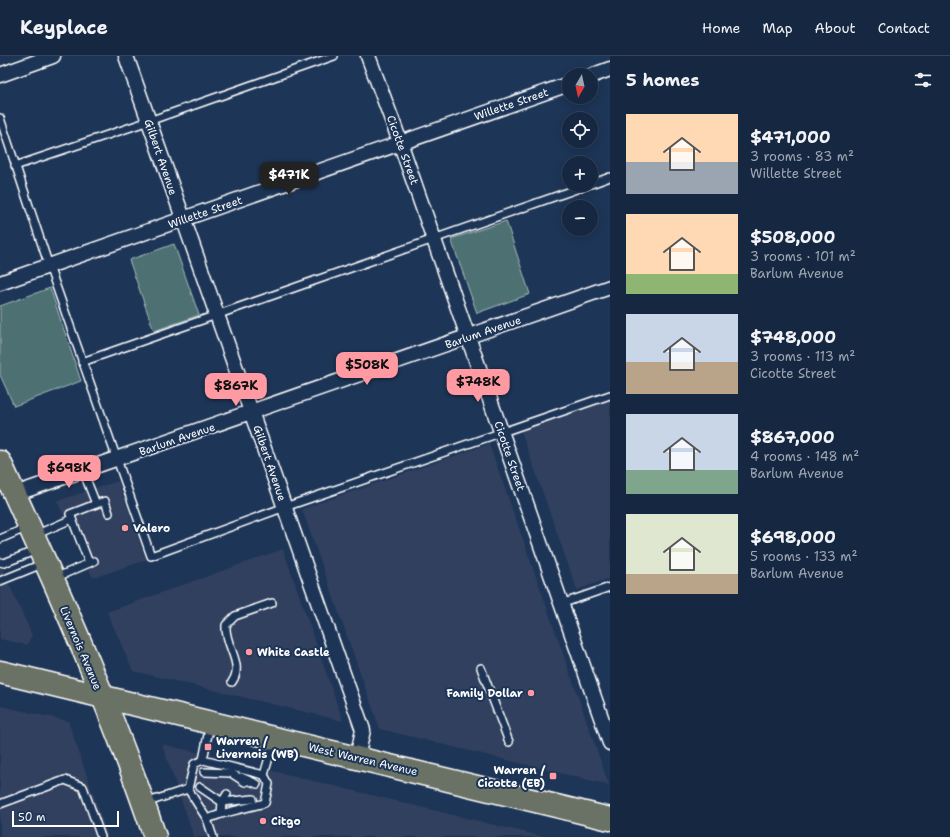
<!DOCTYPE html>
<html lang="en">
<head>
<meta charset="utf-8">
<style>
  body { margin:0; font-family:"Shantell Sans",sans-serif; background:#1f3048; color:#f1f3f6; height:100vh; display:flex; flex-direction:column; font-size:15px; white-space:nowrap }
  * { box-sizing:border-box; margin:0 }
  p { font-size:13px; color:#9ea6b1 }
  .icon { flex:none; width:22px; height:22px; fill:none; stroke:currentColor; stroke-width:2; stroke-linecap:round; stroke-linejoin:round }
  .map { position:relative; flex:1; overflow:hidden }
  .drawer { display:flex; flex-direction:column; background:#162841; width:340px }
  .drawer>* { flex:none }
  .needle { width:26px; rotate:189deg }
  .controls { position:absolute; left:562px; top:12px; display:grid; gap:8px }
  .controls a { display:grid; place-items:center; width:36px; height:36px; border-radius:50%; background:#162841; box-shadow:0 2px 10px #0003,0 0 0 1px #35445a; font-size:20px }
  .scale { position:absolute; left:12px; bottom:10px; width:107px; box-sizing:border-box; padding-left:4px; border:2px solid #fff; border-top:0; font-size:11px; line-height:14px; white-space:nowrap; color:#fff; -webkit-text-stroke:3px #1d3557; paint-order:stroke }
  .price { position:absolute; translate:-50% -34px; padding:0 9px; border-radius:8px; background:#ff9aa2; color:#111; font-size:13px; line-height:26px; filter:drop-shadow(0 1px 2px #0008) }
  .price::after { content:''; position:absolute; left:50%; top:24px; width:12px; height:9px; margin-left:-6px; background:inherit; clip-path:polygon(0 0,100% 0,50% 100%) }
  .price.current { background:#222; color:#fff }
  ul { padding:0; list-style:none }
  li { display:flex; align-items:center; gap:12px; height:100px; padding:0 16px }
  li span { display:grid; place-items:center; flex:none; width:112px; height:80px; border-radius:0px; color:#555 }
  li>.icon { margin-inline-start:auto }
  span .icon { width:48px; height:48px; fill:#fffc; stroke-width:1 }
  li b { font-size:17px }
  h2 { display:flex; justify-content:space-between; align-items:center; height:48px; padding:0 16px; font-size:17px }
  header { display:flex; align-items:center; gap:24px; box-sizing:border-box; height:56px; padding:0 20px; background:#162841; border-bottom:1px solid #35445a }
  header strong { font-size:19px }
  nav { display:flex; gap:22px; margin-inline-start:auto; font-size:14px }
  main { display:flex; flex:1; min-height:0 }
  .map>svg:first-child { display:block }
  .built { fill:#31415f }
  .green { fill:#4e7172; stroke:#a6b8b8 }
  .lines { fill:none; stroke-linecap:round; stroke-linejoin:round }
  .lane-casing { stroke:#fff; stroke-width:10 }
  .street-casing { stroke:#fff; stroke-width:17 }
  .primary-casing { stroke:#fff; stroke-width:25 }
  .lane { stroke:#1d3557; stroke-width:7 }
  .street { stroke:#1d3557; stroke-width:14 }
  .primary { stroke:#6b7165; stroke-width:22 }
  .poi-dot { fill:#ff9aa2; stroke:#1d3557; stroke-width:1.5 }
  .labels { text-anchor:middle; stroke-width:4; stroke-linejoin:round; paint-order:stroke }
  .street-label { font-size:11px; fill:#fff; stroke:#1d3557 }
  .poi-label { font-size:11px; font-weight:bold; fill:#fff; stroke:#1d3557; text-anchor:start }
</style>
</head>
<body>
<header>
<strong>Keyplace</strong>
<nav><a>Home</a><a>Map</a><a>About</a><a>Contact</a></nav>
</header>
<main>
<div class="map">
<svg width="610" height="781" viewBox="0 0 610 781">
  <rect width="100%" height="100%" fill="#1d3557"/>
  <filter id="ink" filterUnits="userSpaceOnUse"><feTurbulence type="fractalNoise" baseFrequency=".025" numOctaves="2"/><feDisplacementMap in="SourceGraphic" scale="8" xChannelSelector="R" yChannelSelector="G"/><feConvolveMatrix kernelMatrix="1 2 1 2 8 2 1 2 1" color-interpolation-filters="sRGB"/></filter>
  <g filter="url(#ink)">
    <!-- built -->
    <g class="built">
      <polygon points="610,344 610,522 577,534 521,375"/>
      <polygon points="489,388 525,489 609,729 380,673 302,453"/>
      <polygon points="118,425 146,504 93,522 57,445"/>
      <polygon points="283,493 343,665 133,615 107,556"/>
      <polygon points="0,508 32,579 27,589 0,583"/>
      <polygon points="0,650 68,665 108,781 0,781"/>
      <polygon points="162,688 544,781 194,781"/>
    </g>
    <!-- green -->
    <g class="green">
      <polygon points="506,165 530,238 477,257 451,183"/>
      <polygon points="174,188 199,259 154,275 129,204"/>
      <polygon points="50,232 81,325 14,350 0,319 0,250"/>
    </g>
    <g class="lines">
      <defs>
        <g id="lane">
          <polyline points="0,62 49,210 151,500 285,451 610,339"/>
          <polyline points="15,110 149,65 334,0"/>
          <polyline points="591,128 610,121"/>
          <polyline points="82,306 588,129"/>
          <polyline points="83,415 96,448 105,445 109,457"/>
          <polyline points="72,463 70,458 96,448"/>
          <polyline points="35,479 72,463 89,507"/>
          <polyline points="0,483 28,471"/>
          <polyline points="0,506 4,507 37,494"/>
          <polyline points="55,522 94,505"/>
          <polyline points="0,525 42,508"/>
          <polyline points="561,548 610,531"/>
          <polyline points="481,612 509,686"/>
          <path d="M232,626C245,608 224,589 226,569L235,560L272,547"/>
          <polyline points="210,668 203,704 264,719 274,684"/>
          <polyline points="204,716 231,717 245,726"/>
          <polyline points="241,721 257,728"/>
          <polyline points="200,731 222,746 253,743"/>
          <polyline points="188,733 194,708 203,704"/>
          <polyline points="145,747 188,733 207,763 213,781"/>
          <polyline points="0,748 65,724 83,731 101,781"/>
          <polyline points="221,758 265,747 269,728 264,719"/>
          <polyline points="207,763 221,758 222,746 227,738"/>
        </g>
        <g id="street">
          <polyline points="126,0 363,674 357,702"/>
          <polyline points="368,0 395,72 610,687"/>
          <polyline points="0,19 53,0"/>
          <polyline points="591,20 610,13"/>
          <polyline points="0,227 569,28"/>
          <polyline points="15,438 610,231"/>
        </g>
        <g id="primary">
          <path d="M0,406C56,528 112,653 155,781"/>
          <polyline points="0,616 610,763"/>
        </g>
      </defs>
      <!-- lane casing -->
      <use href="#lane" class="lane-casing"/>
      <!-- street casing -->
      <use href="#street" class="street-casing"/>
      <!-- primary casing -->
      <use href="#primary" class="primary-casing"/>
      <!-- lane -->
      <use href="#lane" class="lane"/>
      <!-- street -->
      <use href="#street" class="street"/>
      <!-- primary -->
      <use href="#primary" class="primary"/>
    </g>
  </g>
  <!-- markers -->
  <g class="poi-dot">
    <circle cx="125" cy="472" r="4"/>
    <circle cx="249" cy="596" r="4"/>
    <circle cx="531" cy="637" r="4"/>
    <rect x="204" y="687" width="8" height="8" rx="2"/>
    <rect x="549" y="716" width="8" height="8" rx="2"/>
    <circle cx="263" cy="765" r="4"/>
  </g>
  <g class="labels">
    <!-- street labels -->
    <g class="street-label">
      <text transform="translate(511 48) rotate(-19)" y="4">Willette Street</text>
      <text transform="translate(403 94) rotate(70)" y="4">Cicotte Street</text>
      <text transform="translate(161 101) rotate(71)" y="4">Gilbert Avenue</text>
      <text transform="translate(205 156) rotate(-19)" y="4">Willette Street</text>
      <text transform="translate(483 276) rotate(-19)" y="4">Barlum Avenue</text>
      <text transform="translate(177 383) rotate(-19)" y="4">Barlum Avenue</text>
      <text transform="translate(510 400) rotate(71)" y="4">Cicotte Street</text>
      <text transform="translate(270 407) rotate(71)" y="4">Gilbert Avenue</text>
      <text transform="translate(81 592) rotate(67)" y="4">Livernois Avenue</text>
      <text transform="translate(363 703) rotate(13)" y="4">West Warren Avenue</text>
    </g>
    <!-- poi labels -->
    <g class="poi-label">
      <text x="133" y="476">Valero</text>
      <text x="257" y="600">White Castle</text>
      <text x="523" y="641" text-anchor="end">Family Dollar</text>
      <text x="216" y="689">Warren /<tspan x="216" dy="13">Livernois (WB)</tspan></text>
      <text x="545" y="718" text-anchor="end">Warren /<tspan x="545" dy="13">Cicotte (EB)</tspan></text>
      <text x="271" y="769">Citgo</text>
    </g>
  </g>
</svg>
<div class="controls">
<a><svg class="needle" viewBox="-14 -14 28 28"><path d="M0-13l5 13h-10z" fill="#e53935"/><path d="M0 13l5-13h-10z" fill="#9ea6b1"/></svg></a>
<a><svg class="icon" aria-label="locate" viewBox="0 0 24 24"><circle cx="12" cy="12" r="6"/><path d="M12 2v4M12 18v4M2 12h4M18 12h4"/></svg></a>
<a>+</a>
<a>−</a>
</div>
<div class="scale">50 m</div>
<b class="price current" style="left:289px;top:140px">$471K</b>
<b class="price" style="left:367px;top:330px">$508K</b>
<b class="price" style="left:478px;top:347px">$748K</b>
<b class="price" style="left:236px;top:351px">$867K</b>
<b class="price" style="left:69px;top:433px">$698K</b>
</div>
<section class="drawer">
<h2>5 homes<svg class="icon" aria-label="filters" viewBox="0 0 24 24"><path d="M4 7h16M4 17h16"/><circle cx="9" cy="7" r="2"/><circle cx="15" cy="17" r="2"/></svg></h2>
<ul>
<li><span style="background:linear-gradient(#ffd9b3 60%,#9aa5b1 0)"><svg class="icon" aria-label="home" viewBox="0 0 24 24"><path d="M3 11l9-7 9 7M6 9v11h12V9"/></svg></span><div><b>$471,000</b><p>3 rooms · 83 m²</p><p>Willette Street</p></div></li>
<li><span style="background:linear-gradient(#ffd9b3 75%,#8fb573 0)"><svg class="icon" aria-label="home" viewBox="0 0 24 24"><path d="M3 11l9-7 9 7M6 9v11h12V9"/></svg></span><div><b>$508,000</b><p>3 rooms · 101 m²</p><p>Barlum Avenue</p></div></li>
<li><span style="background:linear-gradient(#c9d6e8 60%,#b9a48a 0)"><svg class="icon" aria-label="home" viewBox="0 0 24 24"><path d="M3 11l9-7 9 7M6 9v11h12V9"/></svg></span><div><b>$748,000</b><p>3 rooms · 113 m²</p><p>Cicotte Street</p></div></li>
<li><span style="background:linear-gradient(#c9d6e8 70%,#7fa58c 0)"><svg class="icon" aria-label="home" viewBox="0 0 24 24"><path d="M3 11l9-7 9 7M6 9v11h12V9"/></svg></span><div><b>$867,000</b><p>4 rooms · 148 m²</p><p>Barlum Avenue</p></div></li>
<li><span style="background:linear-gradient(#dfe7d0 75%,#b9a48a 0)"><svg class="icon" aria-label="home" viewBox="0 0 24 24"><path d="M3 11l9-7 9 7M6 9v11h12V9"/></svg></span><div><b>$698,000</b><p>5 rooms · 133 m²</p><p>Barlum Avenue</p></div></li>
</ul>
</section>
</main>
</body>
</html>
